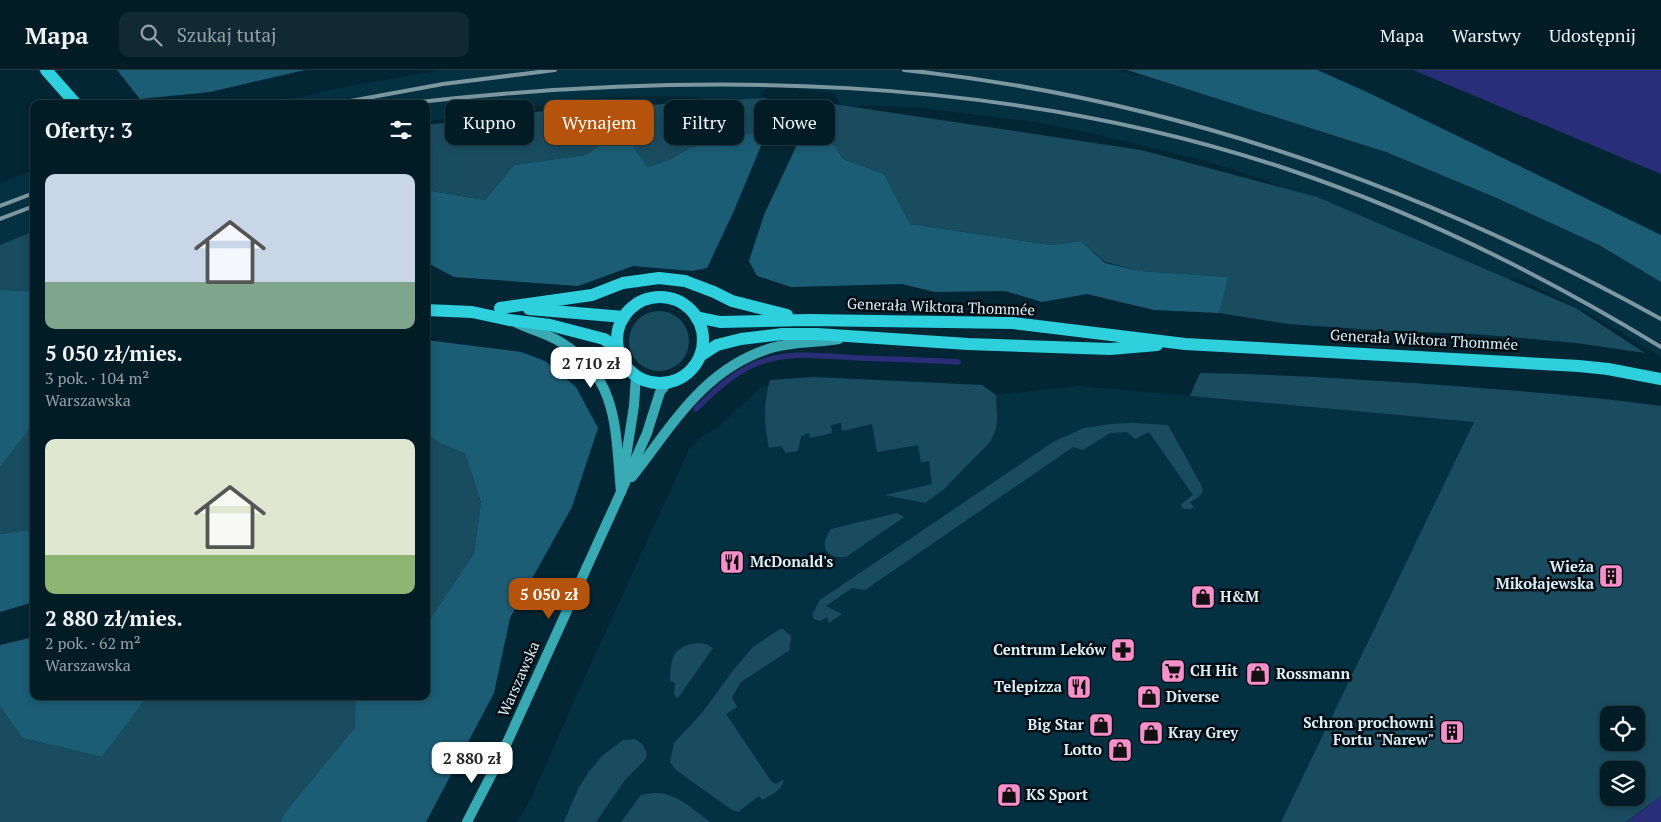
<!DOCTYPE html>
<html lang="pl">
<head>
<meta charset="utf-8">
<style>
  body { margin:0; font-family:"PT Serif",serif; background:#102932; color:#f1f3f6; height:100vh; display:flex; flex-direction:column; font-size:19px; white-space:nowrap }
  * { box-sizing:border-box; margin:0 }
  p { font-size:16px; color:#96a1a7 }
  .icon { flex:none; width:28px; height:28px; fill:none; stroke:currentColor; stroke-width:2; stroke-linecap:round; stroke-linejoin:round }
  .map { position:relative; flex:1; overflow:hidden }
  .side { position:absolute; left:30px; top:30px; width:400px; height:600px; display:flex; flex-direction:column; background:#021c26; border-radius:10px; box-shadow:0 2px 8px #0003,0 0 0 1px #233a43 }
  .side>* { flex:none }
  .guide { position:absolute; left:445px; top:30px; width:475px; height:45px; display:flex; gap:10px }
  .buttons { position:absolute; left:1600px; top:636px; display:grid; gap:10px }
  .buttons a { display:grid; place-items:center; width:45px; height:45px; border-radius:10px; background:#021c26; box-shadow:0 2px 8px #0003,0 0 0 1px #233a43; font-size:25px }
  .price { position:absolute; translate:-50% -42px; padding:0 11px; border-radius:10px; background:#fff; color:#222; font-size:16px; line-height:32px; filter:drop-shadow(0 1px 2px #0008) }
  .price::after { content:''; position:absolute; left:50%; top:30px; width:15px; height:11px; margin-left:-8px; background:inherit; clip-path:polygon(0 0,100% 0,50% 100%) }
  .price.current { background:#b45309; color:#fff }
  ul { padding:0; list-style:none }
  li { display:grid; align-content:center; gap:10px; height:265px; padding:0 15px }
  li span { display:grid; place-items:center; height:155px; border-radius:10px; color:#555 }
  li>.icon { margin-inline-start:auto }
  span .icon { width:90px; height:90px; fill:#fffc; stroke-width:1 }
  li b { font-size:21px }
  h2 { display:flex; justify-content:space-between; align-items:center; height:60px; padding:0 15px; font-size:21px }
  .chip { padding:0 18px; border-radius:10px; background:#021c26; box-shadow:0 2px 8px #0003,0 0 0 1px #233a43; font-size:18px; line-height:45px }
  .chip.current { background:#b45309; color:#fff }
  header { display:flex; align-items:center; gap:30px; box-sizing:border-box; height:70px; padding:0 25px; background:#021c26; border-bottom:1px solid #233a43 }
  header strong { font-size:24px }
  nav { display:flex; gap:28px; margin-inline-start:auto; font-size:18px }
  .search { width:350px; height:45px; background:#102932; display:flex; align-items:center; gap:12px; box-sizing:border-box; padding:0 18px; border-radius:10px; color:#96a1a7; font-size:19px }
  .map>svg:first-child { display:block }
  .built { fill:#043141 }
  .green { fill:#1a4c5f; fill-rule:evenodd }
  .forest { fill:#1b5d75 }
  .water { fill:#2a2e79 }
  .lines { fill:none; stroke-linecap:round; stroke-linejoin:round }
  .stream { stroke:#2a2e79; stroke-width:5.5 }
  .secondary { stroke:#37aab4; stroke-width:10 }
  .primary { stroke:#2ed0dd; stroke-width:12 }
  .rail { stroke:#7d97a1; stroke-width:4 }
  .labels { text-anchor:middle; stroke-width:5; stroke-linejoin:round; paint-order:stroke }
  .street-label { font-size:15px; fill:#dceff7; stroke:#020d13 }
  .poi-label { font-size:15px; font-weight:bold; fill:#dceff7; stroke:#020d13; text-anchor:start }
</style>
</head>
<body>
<header>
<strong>Mapa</strong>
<div class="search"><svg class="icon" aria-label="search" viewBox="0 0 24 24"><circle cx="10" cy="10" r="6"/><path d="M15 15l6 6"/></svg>Szukaj tutaj</div>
<nav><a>Mapa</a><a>Warstwy</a><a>Udostępnij</a></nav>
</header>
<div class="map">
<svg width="1661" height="752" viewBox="0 0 1661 752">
  <rect width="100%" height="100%" fill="#022633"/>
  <!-- built -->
  <g class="built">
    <polygon points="442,0 1115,0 1162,11 1386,82 1492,126 1599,175 1661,212 1661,287 1589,243 1519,209 1506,209 1254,106 1198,89 1090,63 1035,52 922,38 864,35 842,37 833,22 776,17 765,19 760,25 758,38 692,27 635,26 579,29 426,52 426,34 269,34 350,16"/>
    <polygon points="34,100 34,161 0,175 0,113"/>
    <polygon points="791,309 982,315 996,325 1079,316 1474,352 1281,752 517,752 530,731 584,609 689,380 702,366 717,358 760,318"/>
  </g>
  <!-- green -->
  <g class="green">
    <polygon points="764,28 778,32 768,59 689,78 669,90 648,97 633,76 609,71 585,85 514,95 485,130 426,120 426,55 544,41"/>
    <polygon points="820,32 1141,80 1317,127 1576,238 1645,283 1576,273 1475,264 1387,261 1288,254 1219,243 1227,207 1141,201 1105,192 1081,171 1051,175 910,154 884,104 843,89 834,75 803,62"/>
    <polygon points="34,161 34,221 0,220 0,175"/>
    <circle cx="659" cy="271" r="30"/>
    <path d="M1200,303C1276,304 1351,309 1427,314C1505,320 1583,325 1661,336V726L1626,752H1281L1474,352L1190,326ZM1609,645H1636V672H1609ZM1609,700H1636V728H1609Z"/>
    <path d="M815,307L982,315L996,325L997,349L996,358L991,371L943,420L925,433L885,425L932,414L929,391L921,392L918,375L877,382L872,354L842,361L841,353L831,355L832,363L810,368L809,363L801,366L798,381L786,383L781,376L769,378C764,351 763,337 770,310Z"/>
    <polygon points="34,349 34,465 27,460 0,464 0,393"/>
    <polygon points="1132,353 1168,355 1201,415 1203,421 1199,427 1190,432 1194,437 1190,439 1183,439 1181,434 1193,425 1149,362 1135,369 1127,362 1110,363 1083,380 1073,377 865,520 852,518 826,536 842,544 829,553 827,547 820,551 814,549 812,545 820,530 1053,372 1084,358 1111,354"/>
    <polygon points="426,364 440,373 465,382 481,434 474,483 426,555"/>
    <path d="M897,443L904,447L846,487C825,489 819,476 831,459Z"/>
    <path d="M780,559H783L791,566V570L789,577L790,580L741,612L732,627L737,637L726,644L771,711L776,714L784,709C782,721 771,725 762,730L759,726L738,742L732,740L676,700L670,692L674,673L702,643L735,598L753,577Z"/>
    <path d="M697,573L706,574L713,578L678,628L674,625L675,613L670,611C671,588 672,577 697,573Z"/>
    <polygon points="148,626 355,626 356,632 356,658 283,745 280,752 0,752 0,636 22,668 102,687"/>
    <polygon points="635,669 643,675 647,684 645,690 625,710 596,752 564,752 578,719 588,703 602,686 623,670"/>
    <path d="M654,723C676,722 694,740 710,752H621L641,725Z"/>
  </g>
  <!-- forest -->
  <g class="forest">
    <polygon points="117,0 305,0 210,22 140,29"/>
    <polygon points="1127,0 1317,0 1367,22 1661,165 1661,212 1599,175 1492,126 1386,82"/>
    <polygon points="768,59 733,143 707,198 692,201 633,196 578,216 454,207 426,192 426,120 485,130 514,95 585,85 608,71 633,76 648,97 669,90 689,78"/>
    <polygon points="803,62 834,75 843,89 884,104 910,154 1051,175 1081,171 1105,193 1141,201 1228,207 1219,243 1154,240 1087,224 1042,232 1005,221 935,222 902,214 791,217 757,206 749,191 764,145"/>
    <polygon points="0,220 34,221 34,352 0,397"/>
    <polygon points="426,270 521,282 545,291 576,317 598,358 572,437 510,548 494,623 426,752 280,752 283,745 355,658 356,632 355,626 426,626 426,555 474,483 481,433 465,383 440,373 426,364"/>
    <polygon points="27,460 34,465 34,532 0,542 0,464"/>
    <polygon points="34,567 34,626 148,626 102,687 22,668 0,636 0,575"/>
  </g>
  <!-- water -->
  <g class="water">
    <polygon points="1413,0 1661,0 1661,104"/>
    <polygon points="1661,726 1661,752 1627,752"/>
  </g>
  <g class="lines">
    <!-- stream -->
    <path class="stream" d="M696,339C713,322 731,305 753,295C786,280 824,286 859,288C892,289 925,290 958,292"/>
    <!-- secondary -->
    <g class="secondary">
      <path d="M517,253C531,260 549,264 562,273C620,309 615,362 621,422"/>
      <polyline points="623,406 634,336 636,306"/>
      <path d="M632,407C673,355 703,299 771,278C793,271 817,273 839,269"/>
      <polyline points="467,752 500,688 621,422 647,363 660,322 667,313"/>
    </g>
    <!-- primary -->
    <g class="primary">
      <polyline points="46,0 76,34"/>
      <circle cx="660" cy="270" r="43"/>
      <polyline points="500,238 592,225 623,213 659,208 685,211 714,222 732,231 787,245"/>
      <polyline points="529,239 624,247"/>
      <polyline points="426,240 472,242 509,250 550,255 604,269 618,279"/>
      <polyline points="696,247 720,252 809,250 1013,253 1185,274 1579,296 1608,299 1661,309"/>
      <polyline points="700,286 717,275 741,269 782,264 817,264 968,274 1110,279 1157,275"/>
    </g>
    <!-- rail -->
    <g class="rail">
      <path d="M904,0C1173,28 1426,119 1661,249"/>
      <polyline points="334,34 443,14 555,0"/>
      <path d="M401,34C696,0 1002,4 1287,99C1418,143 1543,205 1661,277"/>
      <polyline points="0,136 34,123"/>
      <polyline points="0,149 34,136"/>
    </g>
  </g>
  <!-- icons -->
  <defs>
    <symbol id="restaurant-square" viewBox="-11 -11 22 22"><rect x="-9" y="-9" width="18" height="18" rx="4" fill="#f98fc9" stroke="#020d13"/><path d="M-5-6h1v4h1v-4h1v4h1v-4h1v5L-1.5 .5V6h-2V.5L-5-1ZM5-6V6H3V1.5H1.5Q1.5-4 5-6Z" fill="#111"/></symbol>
    <symbol id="building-square" viewBox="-11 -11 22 22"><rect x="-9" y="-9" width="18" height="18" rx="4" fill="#f98fc9" stroke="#020d13"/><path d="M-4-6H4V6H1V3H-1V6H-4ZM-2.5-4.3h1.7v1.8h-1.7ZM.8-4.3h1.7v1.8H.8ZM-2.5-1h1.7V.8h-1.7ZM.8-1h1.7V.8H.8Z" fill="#111"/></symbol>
    <symbol id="shop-square" viewBox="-11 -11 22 22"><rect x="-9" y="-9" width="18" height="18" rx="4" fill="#f98fc9" stroke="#020d13"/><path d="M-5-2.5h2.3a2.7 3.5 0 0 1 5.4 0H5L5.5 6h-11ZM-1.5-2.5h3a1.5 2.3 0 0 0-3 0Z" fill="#111"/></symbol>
    <symbol id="pharmacy-square" viewBox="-11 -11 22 22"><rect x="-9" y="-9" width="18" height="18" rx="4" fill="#f98fc9" stroke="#020d13"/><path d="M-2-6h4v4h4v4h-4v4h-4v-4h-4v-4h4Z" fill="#111"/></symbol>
    <symbol id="supermarket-square" viewBox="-11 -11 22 22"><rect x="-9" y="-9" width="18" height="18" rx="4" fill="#f98fc9" stroke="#020d13"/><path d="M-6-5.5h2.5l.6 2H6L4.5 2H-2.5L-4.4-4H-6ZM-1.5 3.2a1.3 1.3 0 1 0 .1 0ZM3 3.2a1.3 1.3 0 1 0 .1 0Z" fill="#111"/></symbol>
  </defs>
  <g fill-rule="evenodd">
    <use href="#restaurant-square" x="718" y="478" width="28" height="28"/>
    <use href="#building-square" x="1597" y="492" width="28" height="28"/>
    <use href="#shop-square" x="1189" y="513" width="28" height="28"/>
    <use href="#pharmacy-square" x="1109" y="566" width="28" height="28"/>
    <use href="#supermarket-square" x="1159" y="587" width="28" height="28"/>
    <use href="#shop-square" x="1244" y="590" width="28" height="28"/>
    <use href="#restaurant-square" x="1065" y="603" width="28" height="28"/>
    <use href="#shop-square" x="1135" y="613" width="28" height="28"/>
    <use href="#shop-square" x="1087" y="641" width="28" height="28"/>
    <use href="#building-square" x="1438" y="648" width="28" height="28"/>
    <use href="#shop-square" x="1137" y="649" width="28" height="28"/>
    <use href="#shop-square" x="1106" y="666" width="28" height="28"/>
    <use href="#shop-square" x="995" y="711" width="28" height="28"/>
  </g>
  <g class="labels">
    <!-- street labels -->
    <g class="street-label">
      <text transform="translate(941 237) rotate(2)" y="5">Generała Wiktora Thommée</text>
      <text transform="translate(1424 270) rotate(3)" y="5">Generała Wiktora Thommée</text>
      <text transform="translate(519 609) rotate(-66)" y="5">Warszawska</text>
    </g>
    <!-- poi labels -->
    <g class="poi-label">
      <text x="750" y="497">McDonald's</text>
      <text x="1594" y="502" text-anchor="end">Wieża<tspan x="1594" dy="17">Mikołajewska</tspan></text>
      <text x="1220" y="532">H&amp;M</text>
      <text x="1106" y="585" text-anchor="end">Centrum Leków</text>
      <text x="1190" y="606">CH Hit</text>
      <text x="1276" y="609">Rossmann</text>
      <text x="1062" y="622" text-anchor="end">Telepizza</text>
      <text x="1166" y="632">Diverse</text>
      <text x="1434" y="658" text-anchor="end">Schron prochowni<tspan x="1434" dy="17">Fortu "Narew"</tspan></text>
      <text x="1084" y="660" text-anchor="end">Big Star</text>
      <text x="1168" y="668">Kray Grey</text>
      <text x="1102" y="685" text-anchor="end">Lotto</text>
      <text x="1026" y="730">KS Sport</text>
    </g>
  </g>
</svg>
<div class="buttons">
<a><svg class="icon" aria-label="locate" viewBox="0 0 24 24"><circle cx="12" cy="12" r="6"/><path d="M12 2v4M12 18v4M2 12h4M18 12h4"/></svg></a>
<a><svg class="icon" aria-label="layers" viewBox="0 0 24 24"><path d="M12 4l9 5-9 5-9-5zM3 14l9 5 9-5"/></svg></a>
</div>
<b class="price" style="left:591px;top:319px">2 710 zł</b>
<b class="price current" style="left:549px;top:550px">5 050 zł</b>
<b class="price" style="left:472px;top:714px">2 880 zł</b>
<div class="guide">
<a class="chip">Kupno</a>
<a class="chip current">Wynajem</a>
<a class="chip">Filtry</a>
<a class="chip">Nowe</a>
</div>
<section class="side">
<h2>Oferty: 3<svg class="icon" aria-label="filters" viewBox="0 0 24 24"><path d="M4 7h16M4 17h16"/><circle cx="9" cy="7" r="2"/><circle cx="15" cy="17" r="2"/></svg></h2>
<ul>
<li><span style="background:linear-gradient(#c9d6e8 70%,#7fa58c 0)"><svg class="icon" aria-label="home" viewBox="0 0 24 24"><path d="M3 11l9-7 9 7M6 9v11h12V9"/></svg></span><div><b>5 050 zł/mies.</b><p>3 pok. · 104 m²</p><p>Warszawska</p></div></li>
<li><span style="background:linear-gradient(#dfe7d0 75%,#8fb573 0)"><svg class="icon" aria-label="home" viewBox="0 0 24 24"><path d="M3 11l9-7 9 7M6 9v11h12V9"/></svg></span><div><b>2 880 zł/mies.</b><p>2 pok. · 62 m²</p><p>Warszawska</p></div></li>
</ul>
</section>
</div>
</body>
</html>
